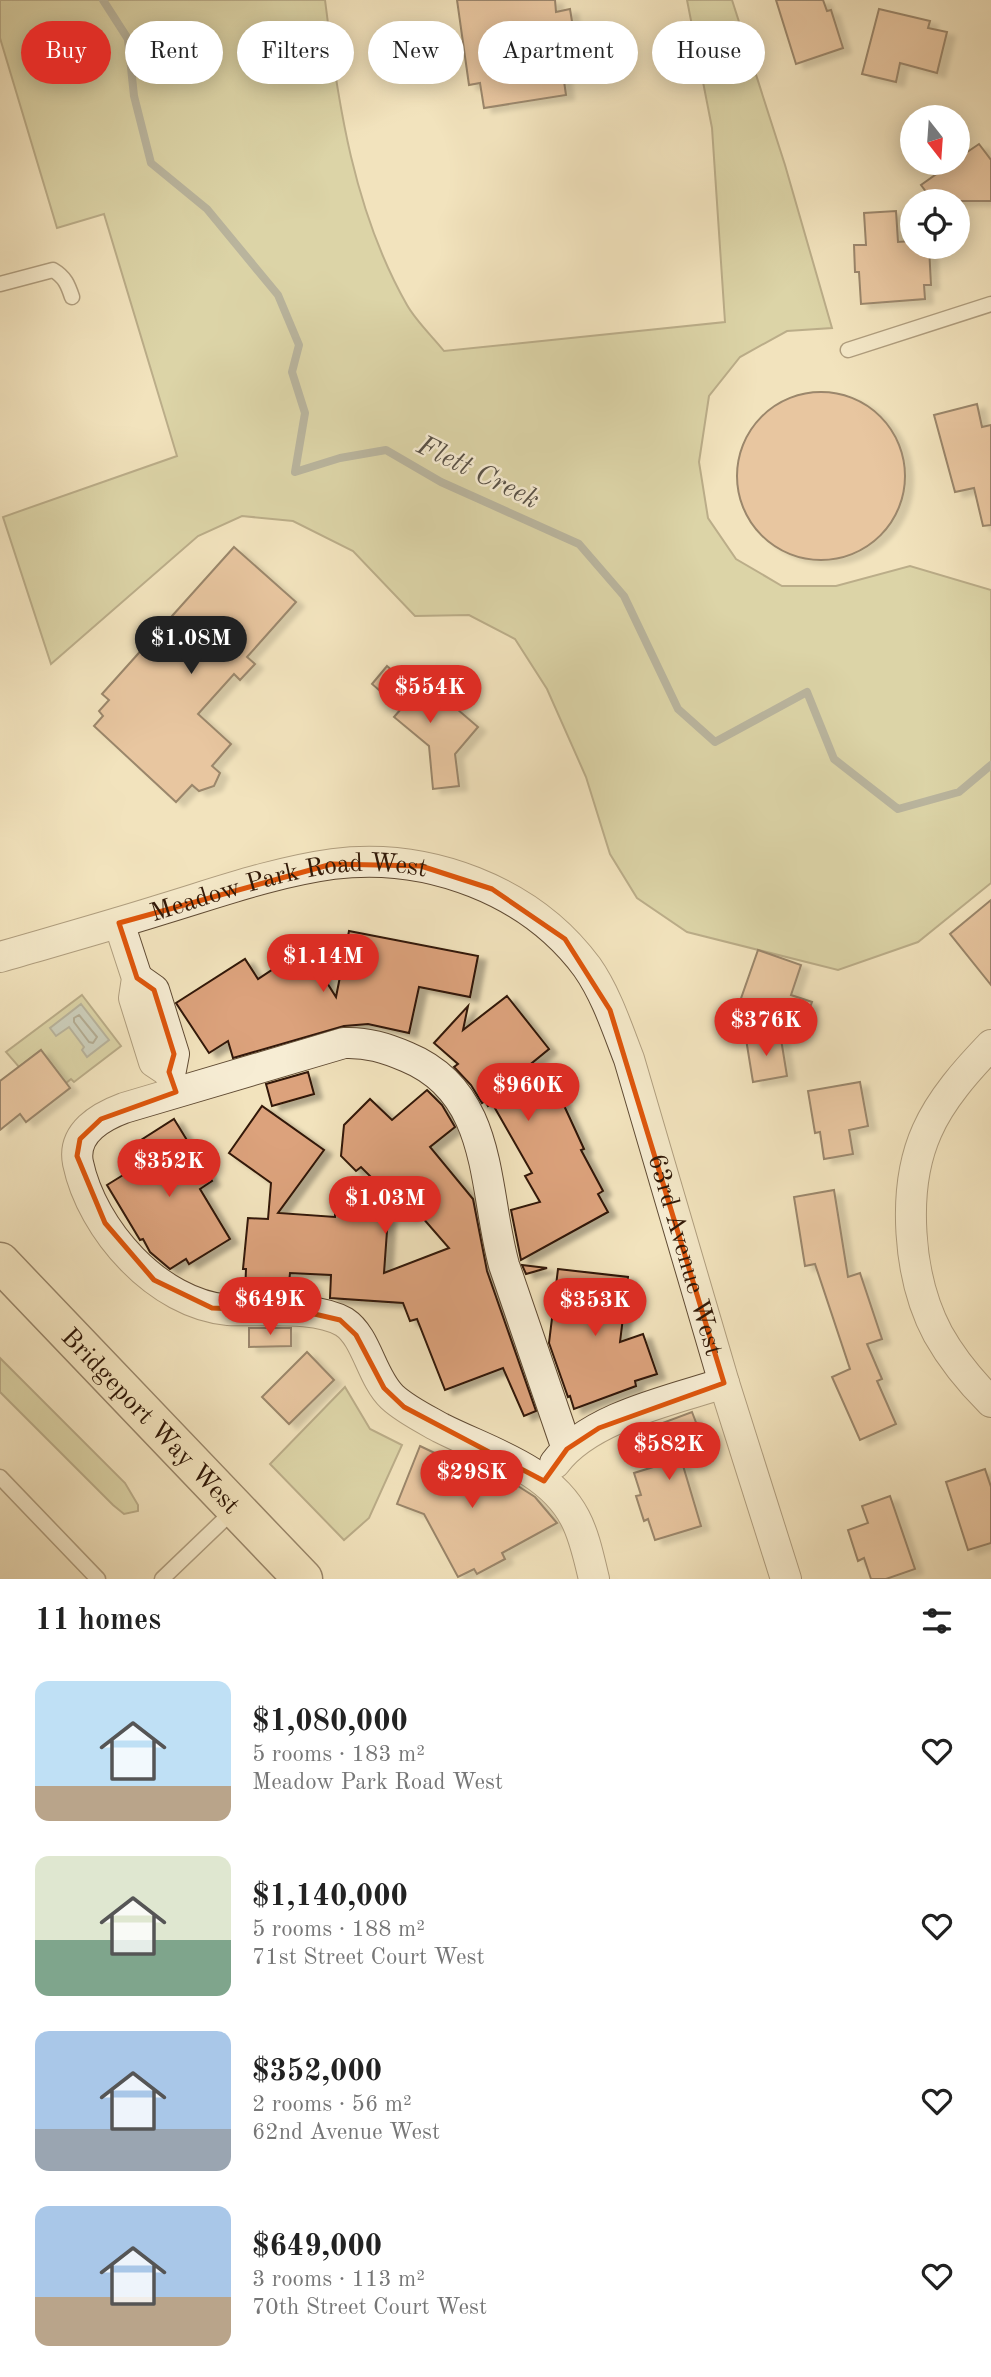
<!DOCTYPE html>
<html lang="en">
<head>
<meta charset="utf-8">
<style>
  body { margin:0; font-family:"Old Standard TT",serif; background:#f2f2f2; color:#222; height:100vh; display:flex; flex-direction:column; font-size:26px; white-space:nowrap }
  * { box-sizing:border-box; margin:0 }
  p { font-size:23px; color:#767676 }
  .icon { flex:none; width:38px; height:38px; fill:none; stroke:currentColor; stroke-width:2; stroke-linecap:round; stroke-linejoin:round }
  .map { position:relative; height:1579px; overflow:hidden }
  .drawer { display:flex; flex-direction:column; background:#fff; flex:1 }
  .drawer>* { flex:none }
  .banner { position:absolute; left:21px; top:21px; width:950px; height:63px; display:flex; gap:14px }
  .needle { width:46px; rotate:163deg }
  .buttons { position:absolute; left:900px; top:105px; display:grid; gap:14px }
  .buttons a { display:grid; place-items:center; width:70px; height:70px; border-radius:50%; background:#fff; box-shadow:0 4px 18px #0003; font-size:35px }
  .price { position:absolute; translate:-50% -60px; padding:0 16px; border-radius:24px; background:#d93025; color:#fff; font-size:23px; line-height:46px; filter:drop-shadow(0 2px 4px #0008) }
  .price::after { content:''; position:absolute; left:50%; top:42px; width:21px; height:16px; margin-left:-10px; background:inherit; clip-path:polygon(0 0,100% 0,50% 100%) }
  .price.on { background:#222; color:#fff }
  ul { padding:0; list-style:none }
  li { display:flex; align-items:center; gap:21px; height:175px; padding:0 35px }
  li span { display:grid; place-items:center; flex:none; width:196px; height:140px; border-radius:14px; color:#555 }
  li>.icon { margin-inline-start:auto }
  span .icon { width:84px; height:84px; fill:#fffc; stroke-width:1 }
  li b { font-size:30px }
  h2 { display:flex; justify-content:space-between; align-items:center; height:84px; padding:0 35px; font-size:30px }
  .pill { padding:0 24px; border-radius:32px; background:#fff; box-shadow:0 4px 18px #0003; font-size:24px; line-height:63px }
  .pill.on { background:#d93025; color:#fff }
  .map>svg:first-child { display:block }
  .green { fill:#c1c18d; stroke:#786c4a; stroke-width:2 }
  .water { fill:#a2bbbe; stroke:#747a75; stroke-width:2 }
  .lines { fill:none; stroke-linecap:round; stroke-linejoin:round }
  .shore { stroke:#696a62; stroke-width:2 }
  .stream { stroke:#747a75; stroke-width:8 }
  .building { fill:#dca27b; stroke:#301807; stroke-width:2; filter:url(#shadow) }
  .service-casing { stroke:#604b34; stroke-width:17 }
  .minor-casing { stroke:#604b34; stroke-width:32 }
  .primary-casing { stroke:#301807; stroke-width:41 }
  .service { stroke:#f7edd4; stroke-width:14 }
  .minor { stroke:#f7edd4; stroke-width:30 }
  .primary { stroke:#f2e3bd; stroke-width:38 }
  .marked { fill:none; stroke:#df560c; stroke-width:5; stroke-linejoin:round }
  .labels { text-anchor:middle; stroke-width:5; stroke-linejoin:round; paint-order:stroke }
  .street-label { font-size:26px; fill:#301807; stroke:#f7edd4 }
  .water-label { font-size:28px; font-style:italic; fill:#585147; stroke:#f7edd4 }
</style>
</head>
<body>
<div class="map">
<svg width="991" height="1579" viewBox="0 0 991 1579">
  <defs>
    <filter id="shadow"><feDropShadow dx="8" dy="4.5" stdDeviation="2" flood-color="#0004"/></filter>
  </defs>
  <rect width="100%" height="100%" fill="#f2e3bd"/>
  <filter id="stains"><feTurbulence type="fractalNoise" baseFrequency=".00286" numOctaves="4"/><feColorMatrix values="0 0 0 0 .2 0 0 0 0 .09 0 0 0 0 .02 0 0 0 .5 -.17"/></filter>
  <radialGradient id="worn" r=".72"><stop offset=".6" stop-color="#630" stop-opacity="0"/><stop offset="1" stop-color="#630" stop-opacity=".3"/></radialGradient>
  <!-- green -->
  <g class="green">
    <path d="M0,0H325C338,104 354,212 407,305C416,321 432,336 444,351L725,322L712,128L687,0H732L785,165L832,328L787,331L740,357L709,396L699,462L708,518L736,559L782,586H836L910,566L991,590V883L918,942L838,970L687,932L637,898L610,854L586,777L547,689L515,639L469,615L415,616L353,551L293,521L242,516L198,536L51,664L3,517L177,456L104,214L57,228L0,38Z"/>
    <polygon points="82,995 121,1046 74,1082 71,1079 66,1083 41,1050 19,1067 6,1052"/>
    <polygon points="0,1358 125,1483 138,1505 138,1511 124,1514 113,1505 0,1392"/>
    <polygon points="345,1387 370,1429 402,1445 369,1518 344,1540 270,1464"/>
  </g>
  <!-- water -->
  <polygon class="water" points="81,1004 109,1040 87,1057 82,1050 84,1047 69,1027 56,1036 50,1028"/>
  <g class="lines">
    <!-- shore -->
    <polygon class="shore" points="79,1015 97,1037 93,1043 89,1042 74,1022 74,1018"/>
    <!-- stream -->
    <polyline class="stream" points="103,0 128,39 134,96 151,163 207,209 278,295 299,345 292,372 305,413 295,472 340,458 386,450 441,482 579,544 624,596 678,709 715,742 807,692 834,759 898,809 959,792 991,765"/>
  </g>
  <!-- building -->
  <g class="building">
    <polygon points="457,0 555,0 556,12 570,9 575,40 562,42 566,68 562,67 566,95 484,108 480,83 469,85"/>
    <polygon points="776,0 823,0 827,11 831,10 843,48 796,64"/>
    <polygon points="879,9 930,21 928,28 947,32 937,73 900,63 896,82 862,74"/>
    <polygon points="979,144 991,160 991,201 933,201 921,185 952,163 957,163 957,159"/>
    <polygon points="896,211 898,242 912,241 912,247 929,247 931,285 924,285 925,299 861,304 859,272 855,272 854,245 866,245 864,213"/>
    <circle cx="821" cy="476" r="84"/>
    <polygon points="977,404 982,427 991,425 991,525 983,526 974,488 955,492 934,415"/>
    <polygon points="234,547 296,602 247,657 255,664 240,680 234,674 198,714 231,744 212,766 220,773 214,786 199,791 192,785 176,802 94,726 103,716 99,711 109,700 102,694"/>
    <polygon points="387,666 428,701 436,691 478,727 455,754 459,786 433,789 429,746 394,717 401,709 372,684"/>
    <polygon points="991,900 991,985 950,934"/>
    <polygon points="349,931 478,956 470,997 419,987 409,1033 368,1024 344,1026 233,1058 228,1041 209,1053 176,1003 245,959 258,979 305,948 336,997"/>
    <polygon points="758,950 801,965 791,995 812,1002 802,1030 738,1007"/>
    <polygon points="507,996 549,1049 521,1072 561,1099 584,1149 581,1150 603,1191 598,1194 608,1212 521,1260 511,1210 540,1202 525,1176 532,1173 492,1103 488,1106 485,1101 482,1103 471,1085 454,1067 458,1064 434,1043 468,1006 463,1030"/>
    <polygon points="780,1033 787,1076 753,1082 746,1039"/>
    <polygon points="41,1050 70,1088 26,1122 20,1114 0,1130 0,1081"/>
    <polygon points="308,1072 314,1094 272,1106 266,1084"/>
    <polygon points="860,1082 868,1126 849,1130 853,1154 824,1159 820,1132 815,1133 808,1091"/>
    <polygon points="427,1090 442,1105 455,1127 430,1147 473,1199 487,1271 536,1411 524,1416 503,1368 445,1390 417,1319 410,1321 403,1303 330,1298 331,1275 290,1273 288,1293 245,1293 246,1269 243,1269 248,1218 268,1219 271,1183 229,1153 262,1106 324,1150 278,1213 335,1217 335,1213 388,1217 384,1273 449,1248 415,1209 409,1215 390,1192 390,1196 361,1167 356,1171 341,1156 344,1125 370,1099 392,1120"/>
    <polygon points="174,1119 212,1181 200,1189 230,1239 189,1264 186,1259 170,1269 150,1252 143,1239 140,1240 107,1185 141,1164 130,1147"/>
    <polygon points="834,1190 848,1277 860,1273 882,1339 867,1344 882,1379 877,1381 896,1424 860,1440 832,1377 850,1369 815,1264 805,1266 794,1197"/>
    <polygon points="522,1265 547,1268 526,1274"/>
    <polygon points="558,1269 628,1277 620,1342 643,1334 657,1374 635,1381 636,1386 574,1409 570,1396 568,1397 549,1343"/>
    <polygon points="249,1328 291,1328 291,1346 249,1347"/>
    <polygon points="307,1352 334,1380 289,1424 262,1397"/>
    <polygon points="692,1412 700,1433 676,1442 701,1526 655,1540 648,1519 644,1521 636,1496 641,1495 634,1473 663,1464 649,1428"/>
    <polygon points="420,1446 464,1467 468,1460 507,1479 535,1497 557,1523 502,1553 505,1559 477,1574 474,1569 458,1577 424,1514 397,1504"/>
    <polygon points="985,1469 991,1487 991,1543 968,1550 946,1482"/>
    <polygon points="890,1496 915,1569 886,1579 871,1579 864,1558 858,1561 848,1530 868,1523 862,1506"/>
  </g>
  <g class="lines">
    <defs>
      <g id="service">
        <path d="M0,284L53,270C65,277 68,285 72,297"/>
        <polyline points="848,350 991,304"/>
        <polyline points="0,1477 98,1579"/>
        <polyline points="162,1579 234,1510"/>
      </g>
      <g id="minor">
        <polyline points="119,923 137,978 134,998 154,1062 169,1072"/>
        <path id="s1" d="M0,957C55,941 109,926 163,909C219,892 275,872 333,864C428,852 530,890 587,967C606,994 617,1028 629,1059L724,1383L786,1579"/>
        <polyline points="137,978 154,990 174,1054 170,1075"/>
        <path d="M991,1045C967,1070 941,1099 927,1131C901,1189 908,1278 938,1334C952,1359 971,1382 991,1402"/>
        <path d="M567,1449L504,1265C483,1189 494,1093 407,1057C386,1048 367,1042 344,1043L124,1108C100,1117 72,1133 78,1163C92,1230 158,1304 228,1310C262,1312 314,1305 344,1322C367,1337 371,1377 392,1397C406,1410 425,1419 441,1428C488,1452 549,1468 575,1518C585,1537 589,1559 594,1579"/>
        <path d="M555,1463C589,1417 672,1400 724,1383"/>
      </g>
      <g id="primary">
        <path id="s2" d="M0,1262L303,1579"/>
      </g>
    </defs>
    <!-- service casing -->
    <use href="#service" class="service-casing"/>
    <!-- minor casing -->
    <use href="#minor" class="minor-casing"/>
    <!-- primary casing -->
    <use href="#primary" class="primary-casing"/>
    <!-- service -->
    <use href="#service" class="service"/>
    <!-- minor -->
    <use href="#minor" class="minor"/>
    <!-- primary -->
    <use href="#primary" class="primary"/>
  </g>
  <!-- marked area -->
  <path d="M0 0H991V1579H0ZM332,864L421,866L492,889L565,939L610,1010L724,1383L599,1428L567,1449L544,1481L404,1407L384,1388L356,1335L340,1320L306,1312L212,1308L154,1280L105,1223L77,1156L80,1139L101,1119L176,1092L169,1072L174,1054L154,990L137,978L119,923Z" fill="#f2e3bd" fill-opacity=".55" fill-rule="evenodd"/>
  <path class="marked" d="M332,864L421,866L492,889L565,939L610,1010L724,1383L599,1428L567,1449L544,1481L404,1407L384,1388L356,1335L340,1320L306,1312L212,1308L154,1280L105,1223L77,1156L80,1139L101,1119L176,1092L169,1072L174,1054L154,990L137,978L119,923Z"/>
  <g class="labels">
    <!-- street labels -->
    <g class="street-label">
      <text dy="9" stroke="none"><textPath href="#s1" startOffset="299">Meadow Park Road West</textPath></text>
      <text dy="9" stroke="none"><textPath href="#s1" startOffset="938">63rd Avenue West</textPath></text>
      <text dy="9" stroke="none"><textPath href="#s2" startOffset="219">Bridgeport Way West</textPath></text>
    </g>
    <!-- water labels -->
    <g class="water-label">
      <text transform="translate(479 471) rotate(26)" y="10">Flett Creek</text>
    </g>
  </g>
  <rect width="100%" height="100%" filter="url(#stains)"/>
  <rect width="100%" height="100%" fill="url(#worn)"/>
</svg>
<div class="buttons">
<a><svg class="needle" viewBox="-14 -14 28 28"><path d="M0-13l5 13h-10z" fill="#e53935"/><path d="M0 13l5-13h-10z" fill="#767676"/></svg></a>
<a><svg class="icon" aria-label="locate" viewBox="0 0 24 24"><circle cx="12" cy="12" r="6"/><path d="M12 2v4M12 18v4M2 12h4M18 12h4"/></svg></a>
</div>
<b class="price on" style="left:191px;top:676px">$1.08M</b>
<b class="price" style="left:430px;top:725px">$554K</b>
<b class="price" style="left:323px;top:994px">$1.14M</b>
<b class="price" style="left:766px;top:1058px">$376K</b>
<b class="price" style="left:528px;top:1123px">$960K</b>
<b class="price" style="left:169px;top:1199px">$352K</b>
<b class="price" style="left:385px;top:1236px">$1.03M</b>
<b class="price" style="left:270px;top:1337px">$649K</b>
<b class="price" style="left:595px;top:1338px">$353K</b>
<b class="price" style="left:669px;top:1482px">$582K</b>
<b class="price" style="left:472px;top:1510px">$298K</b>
<div class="banner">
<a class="pill on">Buy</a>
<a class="pill">Rent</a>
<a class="pill">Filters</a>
<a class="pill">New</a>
<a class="pill">Apartment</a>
<a class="pill">House</a>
</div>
</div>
<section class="drawer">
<h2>11 homes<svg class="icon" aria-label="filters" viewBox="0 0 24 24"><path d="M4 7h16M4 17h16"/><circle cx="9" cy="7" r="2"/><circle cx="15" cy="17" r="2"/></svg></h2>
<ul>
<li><span style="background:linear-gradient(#bfe0f5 75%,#b9a48a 0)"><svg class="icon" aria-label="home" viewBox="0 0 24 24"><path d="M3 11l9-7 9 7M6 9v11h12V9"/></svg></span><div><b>$1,080,000</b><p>5 rooms · 183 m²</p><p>Meadow Park Road West</p></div><svg class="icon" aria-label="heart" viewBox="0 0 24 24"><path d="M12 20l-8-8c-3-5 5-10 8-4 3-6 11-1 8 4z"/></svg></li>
<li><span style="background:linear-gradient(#dfe7d0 60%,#7fa58c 0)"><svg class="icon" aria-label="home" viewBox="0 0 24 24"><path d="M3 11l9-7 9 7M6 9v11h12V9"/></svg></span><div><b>$1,140,000</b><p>5 rooms · 188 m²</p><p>71st Street Court West</p></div><svg class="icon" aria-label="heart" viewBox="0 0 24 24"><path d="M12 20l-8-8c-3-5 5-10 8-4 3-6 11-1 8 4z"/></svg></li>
<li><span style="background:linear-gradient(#a9c7e8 70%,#9aa5b1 0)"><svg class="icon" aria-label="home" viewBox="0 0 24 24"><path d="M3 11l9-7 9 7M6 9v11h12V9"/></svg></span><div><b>$352,000</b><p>2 rooms · 56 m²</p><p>62nd Avenue West</p></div><svg class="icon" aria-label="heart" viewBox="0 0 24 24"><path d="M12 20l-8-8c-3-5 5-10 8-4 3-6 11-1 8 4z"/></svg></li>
<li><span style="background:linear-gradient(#a9c7e8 65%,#b9a48a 0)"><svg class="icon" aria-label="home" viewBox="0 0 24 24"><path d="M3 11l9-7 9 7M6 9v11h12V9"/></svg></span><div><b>$649,000</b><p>3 rooms · 113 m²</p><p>70th Street Court West</p></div><svg class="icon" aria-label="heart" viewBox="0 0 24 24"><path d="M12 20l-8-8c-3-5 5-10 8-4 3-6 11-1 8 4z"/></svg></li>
</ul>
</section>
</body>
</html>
